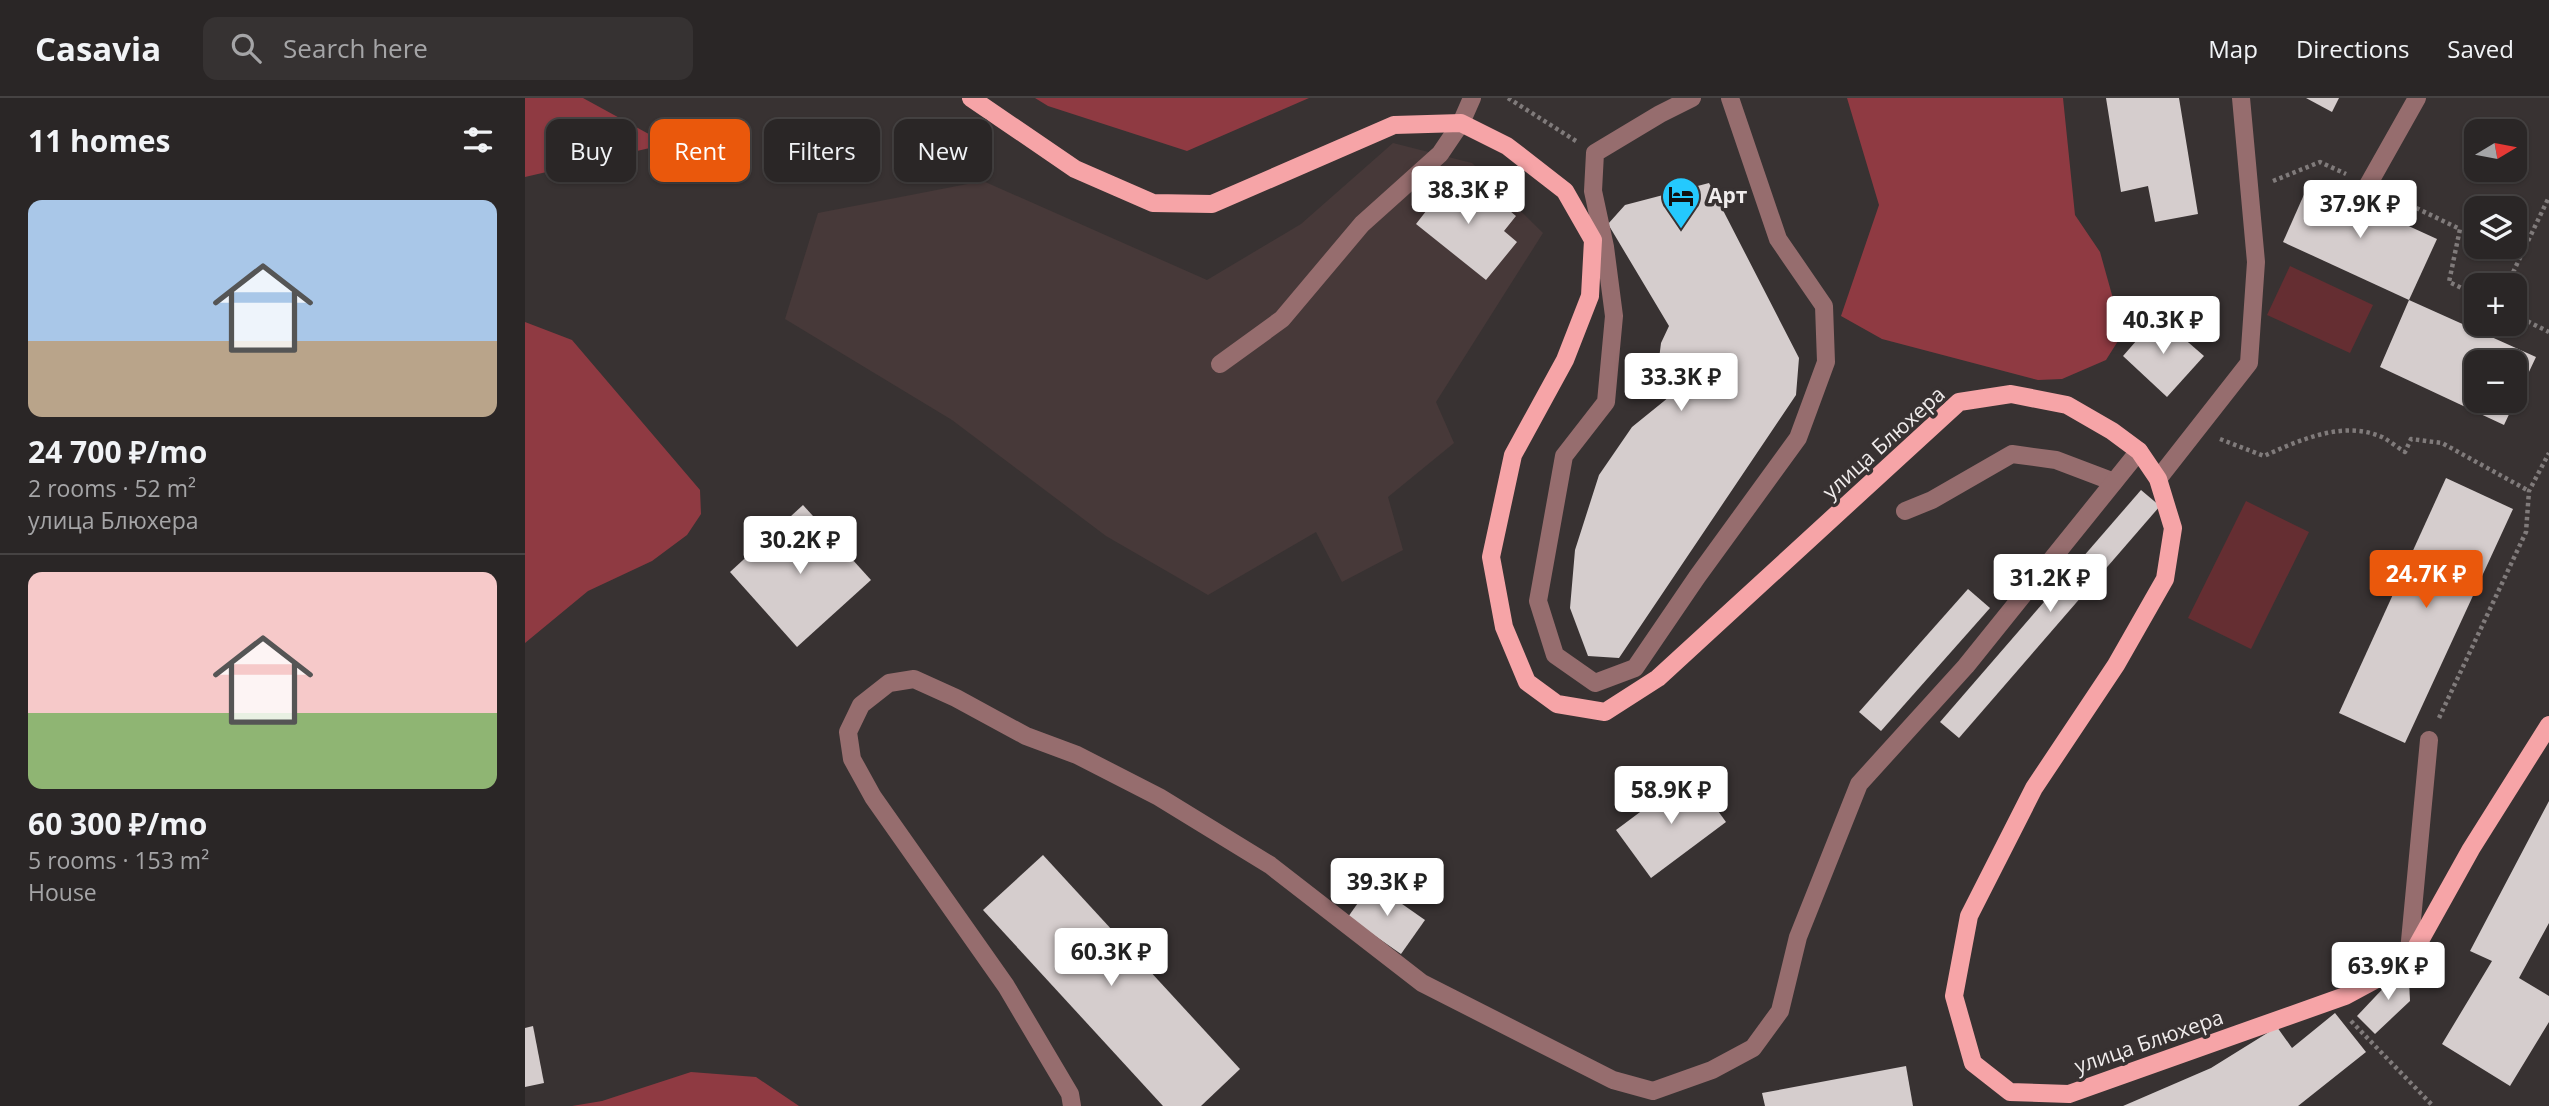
<!DOCTYPE html>
<html lang="en">
<head>
<meta charset="utf-8">
<style>
  body { margin:0; font-family:"Open Sans",sans-serif; background:#363232; color:#f1f3f6; height:100vh; display:flex; flex-direction:column; font-size:26px; white-space:nowrap }
  * { box-sizing:border-box; margin:0 }
  p { font-size:23px; color:#a5a5a7 }
  .icon { flex:none; width:38px; height:38px; fill:none; stroke:currentColor; stroke-width:2; stroke-linecap:round; stroke-linejoin:round }
  .map { position:relative; flex:1; overflow:hidden }
  .sheet { display:flex; flex-direction:column; background:#2a2626; width:525px }
  .sheet>* { flex:none }
  .guide { position:absolute; left:21px; top:21px; width:665px; height:63px; display:flex; gap:14px }
  .needle { width:46px; rotate:80deg }
  .fabs { position:absolute; left:1939px; top:21px; display:grid; gap:14px }
  .fabs a { display:grid; place-items:center; width:63px; height:63px; border-radius:14px; background:#2a2626; box-shadow:0 2px 5px #0004,0 0 0 2px #464343; font-size:35px }
  .price { position:absolute; translate:-50% -60px; padding:0 16px; border-radius:7px; background:#fff; color:#222; font-size:23px; line-height:46px; filter:drop-shadow(0 2px 4px #0008) }
  .price::after { content:''; position:absolute; left:50%; top:42px; width:21px; height:16px; margin-left:-10px; background:inherit; clip-path:polygon(0 0,100% 0,50% 100%) }
  .price.active { background:#ea580c; color:#fff }
  ul { padding:0; list-style:none }
  li { display:grid; align-content:center; gap:14px; height:371px; padding:0 28px }
  li+li { border-top:2px solid #464343 }
  li span { display:grid; place-items:center; height:217px; border-radius:14px; color:#555 }
  li>.icon { margin-inline-start:auto }
  span .icon { width:126px; height:126px; fill:#fffc; stroke-width:1 }
  li b { font-size:30px }
  h2 { display:flex; justify-content:space-between; align-items:center; height:84px; padding:0 28px; font-size:30px }
  .tag { padding:0 24px; border-radius:14px; background:#2a2626; box-shadow:0 2px 5px #0004,0 0 0 2px #464343; font-size:24px; line-height:63px }
  .tag.active { background:#ea580c; color:#fff }
  header { display:flex; align-items:center; gap:42px; box-sizing:border-box; height:98px; padding:0 35px; background:#2a2626; border-bottom:2px solid #464343 }
  header strong { font-size:33px }
  nav { display:flex; gap:38px; margin-inline-start:auto; font-size:24px }
  .search { width:490px; height:63px; background:#363232; display:flex; align-items:center; gap:18px; box-sizing:border-box; padding:0 24px; border-radius:14px; color:#a5a5a7; font-size:26px }
  main { display:flex; flex:1; min-height:0 }
  .map>svg:first-child { display:block }
  .built { fill:#473939 }
  .green { fill:#652e32 }
  .forest { fill:#8f3a42 }
  .building { fill:#d5cdcd; fill-rule:evenodd }
  .lines { fill:none; stroke-linecap:round; stroke-linejoin:round }
  .path { stroke:#807b7b; stroke-width:4.5; stroke-dasharray:3.5 3.5; stroke-linecap:butt }
  .minor { stroke:#966d6e; stroke-width:18 }
  .major { stroke:#f6a4a7; stroke-width:18 }
  .labels { text-anchor:middle; stroke-width:7; stroke-linejoin:round; paint-order:stroke }
  .poi-label { font-size:21px; font-weight:bold; fill:#f0ecec; stroke:#383232; text-anchor:start }
  .street-label { font-size:21px; fill:#f0ecec; stroke:#383232 }
</style>
</head>
<body>
<header>
<strong>Casavia</strong>
<div class="search"><svg class="icon" aria-label="search" viewBox="0 0 24 24"><circle cx="10" cy="10" r="6"/><path d="M15 15l6 6"/></svg>Search here</div>
<nav><a>Map</a><a>Directions</a><a>Saved</a></nav>
</header>
<main>
<section class="sheet">
<h2>11 homes<svg class="icon" aria-label="filters" viewBox="0 0 24 24"><path d="M4 7h16M4 17h16"/><circle cx="9" cy="7" r="2"/><circle cx="15" cy="17" r="2"/></svg></h2>
<ul>
<li><span style="background:linear-gradient(#a9c7e8 65%,#b9a48a 0)"><svg class="icon" aria-label="home" viewBox="0 0 24 24"><path d="M3 11l9-7 9 7M6 9v11h12V9"/></svg></span><div><b>24 700 ₽/mo</b><p>2 rooms · 52 m²</p><p>улица Блюхера</p></div></li>
<li><span style="background:linear-gradient(#f6c9c9 65%,#8fb573 0)"><svg class="icon" aria-label="home" viewBox="0 0 24 24"><path d="M3 11l9-7 9 7M6 9v11h12V9"/></svg></span><div><b>60 300 ₽/mo</b><p>5 rooms · 153 m²</p><p>House</p></div></li>
</ul>
</section>
<div class="map">
<svg width="2024" height="1008" viewBox="0 0 2024 1008">
  <rect width="100%" height="100%" fill="#383232"/>
  <!-- built -->
  <polygon class="built" points="868,45 947,65 1018,135 911,304 929,345 863,399 878,452 817,484 791,434 683,497 581,438 427,322 260,221 293,115 458,83 682,182 776,126"/>
  <!-- green -->
  <g class="green">
    <polygon points="1765,168 1848,207 1825,255 1742,217"/>
    <polygon points="1721,403 1784,434 1726,551 1663,520"/>
  </g>
  <!-- forest -->
  <g class="forest">
    <polygon points="0,0 58,0 142,46 0,79"/>
    <polygon points="510,0 784,0 662,53 523,8"/>
    <polygon points="1322,0 1538,0 1550,117 1575,154 1594,222 1593,243 1581,262 1537,281 1513,282 1357,241 1316,218 1354,107"/>
    <polygon points="0,224 47,242 175,392 176,416 162,437 127,463 63,493 0,545"/>
    <polygon points="166,974 231,979 274,1008 47,1008 77,1003"/>
  </g>
  <!-- building -->
  <g class="building">
    <polygon points="1581,0 1654,0 1673,116 1630,124 1623,88 1596,94"/>
    <polygon points="1781,0 1814,0 1807,14"/>
    <polygon points="918,77 953,105 962,94 991,118 979,133 992,144 961,182 891,126 905,108 898,102"/>
    <polygon points="1785,83 1912,141 1884,202 1758,144"/>
    <polygon points="1184,85 1274,260 1271,297 1094,560 1063,558 1045,510 1050,452 1074,377 1107,329 1149,295 1136,283 1134,261 1136,245 1144,228 1083,126 1100,107"/>
    <path d="M1884,202L2011,259L1979,327L1855,269ZM1951,264H1990V303H1951Z"/>
    <polygon points="1633,218 1679,258 1642,299 1598,258"/>
    <polygon points="1921,380 1988,411 1880,645 1814,615"/>
    <polygon points="1616,392 1635,408 1434,640 1415,624"/>
    <polygon points="278,407 346,482 272,549 205,474"/>
    <polygon points="1443,491 1465,510 1356,633 1334,614"/>
    <polygon points="1166,676 1201,724 1126,780 1091,732"/>
    <polygon points="2024,703 2024,825 1994,880 2024,898 2024,924 1985,988 1917,946 1967,863 1945,853"/>
    <polygon points="518,757 715,971 676,1008 638,1008 458,812"/>
    <polygon points="847,785 900,822 876,856 823,819"/>
    <polygon points="1883,864 1885,903 1850,936 1832,918"/>
    <polygon points="1810,915 1841,954 1773,1008 1598,1008 1686,970 1752,929 1767,950"/>
    <polygon points="8,928 19,985 0,989 0,930"/>
    <polygon points="1381,968 1388,1008 1240,1008 1237,995"/>
  </g>
  <g class="lines">
    <!-- path -->
    <g class="path">
      <polyline points="983,0 1051,43"/>
      <polyline points="1748,83 1795,64 1821,76"/>
      <polyline points="1866,98 1935,131 1924,184 1951,197"/>
      <polyline points="1982,187 2024,99"/>
      <polyline points="1990,217 2024,234"/>
      <path d="M1695,341L1739,358C1775,342 1818,322 1857,339C1865,343 1873,350 1880,354L1886,341L1917,345L2004,393"/>
      <polyline points="1914,620 2001,434 2004,393 2024,355"/>
      <polyline points="1826,923 1908,1008"/>
    </g>
    <!-- minor -->
    <g class="minor">
      <polyline points="1167,0 1135,16 1070,55 1068,93 1080,149 1089,218 1081,304 1039,358 1013,503 1030,557 1070,585 1110,570 1172,479 1273,340 1301,264 1299,208 1253,141 1205,0"/>
      <polyline points="1843,87 1892,0"/>
      <polyline points="695,266 757,221 837,126 915,56 936,25 947,0"/>
      <polyline points="1633,381 1724,265 1731,164 1716,0"/>
      <polyline points="1380,413 1407,402 1487,356 1531,362 1589,384"/>
      <polyline points="1883,864 1904,642"/>
      <polyline points="547,1008 545,996 481,888 348,699 327,661 323,634 336,607 364,585 389,581 431,600 501,638 552,657 634,699 745,767 897,885 1088,982 1128,993 1187,972 1228,950 1255,913 1273,839 1334,686 1441,568 1614,353"/>
    </g>
    <!-- major -->
    <polyline class="major" points="446,0 550,71 628,105 687,106 869,27 936,25 982,48 1040,93 1068,142 1065,198 1040,262 988,357 966,459 979,529 1002,584 1032,606 1080,614 1133,580 1434,304 1486,296 1542,307 1587,333 1614,353 1633,381 1648,430 1640,481 1591,567 1509,690 1444,818 1429,898 1448,965 1485,994 1544,996 1820,898 1883,864 1946,751 2024,627"/>
  </g>
  <!-- icons -->
  <defs>
    <symbol id="hotel-pin" viewBox="-11 -11 22 30"><path d="M0 17L-7.5 6A9.5 9.5 0 1 1 7.5 6Z" fill="#24c9fe" stroke="#383232"/><path d="M-6-4.5h1.5V1H6V5H4.5V3h-9V5H-6ZM-4 0a1.8 1.8 0 1 1 3.6 0ZM.5 0V-2.5h3Q6-2.5 6 0Z" fill="#111"/></symbol>
  </defs>
  <g fill-rule="evenodd">
    <use href="#hotel-pin" x="1134" y="76" width="44" height="60"/>
  </g>
  <g class="labels">
    <!-- poi labels -->
    <g class="poi-label">
      <text x="1183" y="105">Арт</text>
    </g>
    <!-- street labels -->
    <g class="street-label">
      <text transform="translate(1359 345) rotate(-42)" y="7">улица Блюхера</text>
      <text transform="translate(1624 944) rotate(-19)" y="7">улица Блюхера</text>
    </g>
  </g>
</svg>
<div class="fabs">
<a><svg class="needle" viewBox="-14 -14 28 28"><path d="M0-13l5 13h-10z" fill="#e53935"/><path d="M0 13l5-13h-10z" fill="#a5a5a7"/></svg></a>
<a><svg class="icon" aria-label="layers" viewBox="0 0 24 24"><path d="M12 4l9 5-9 5-9-5zM3 14l9 5 9-5"/></svg></a>
<a>+</a>
<a>−</a>
</div>
<b class="price" style="left:943px;top:128px">38.3K ₽</b>
<b class="price" style="left:1835px;top:142px">37.9K ₽</b>
<b class="price" style="left:1638px;top:258px">40.3K ₽</b>
<b class="price" style="left:1156px;top:315px">33.3K ₽</b>
<b class="price" style="left:275px;top:478px">30.2K ₽</b>
<b class="price active" style="left:1901px;top:512px">24.7K ₽</b>
<b class="price" style="left:1525px;top:516px">31.2K ₽</b>
<b class="price" style="left:1146px;top:728px">58.9K ₽</b>
<b class="price" style="left:862px;top:820px">39.3K ₽</b>
<b class="price" style="left:586px;top:890px">60.3K ₽</b>
<b class="price" style="left:1863px;top:904px">63.9K ₽</b>
<div class="guide">
<a class="tag">Buy</a>
<a class="tag active">Rent</a>
<a class="tag">Filters</a>
<a class="tag">New</a>
</div>
</div>
</main>
</body>
</html>
